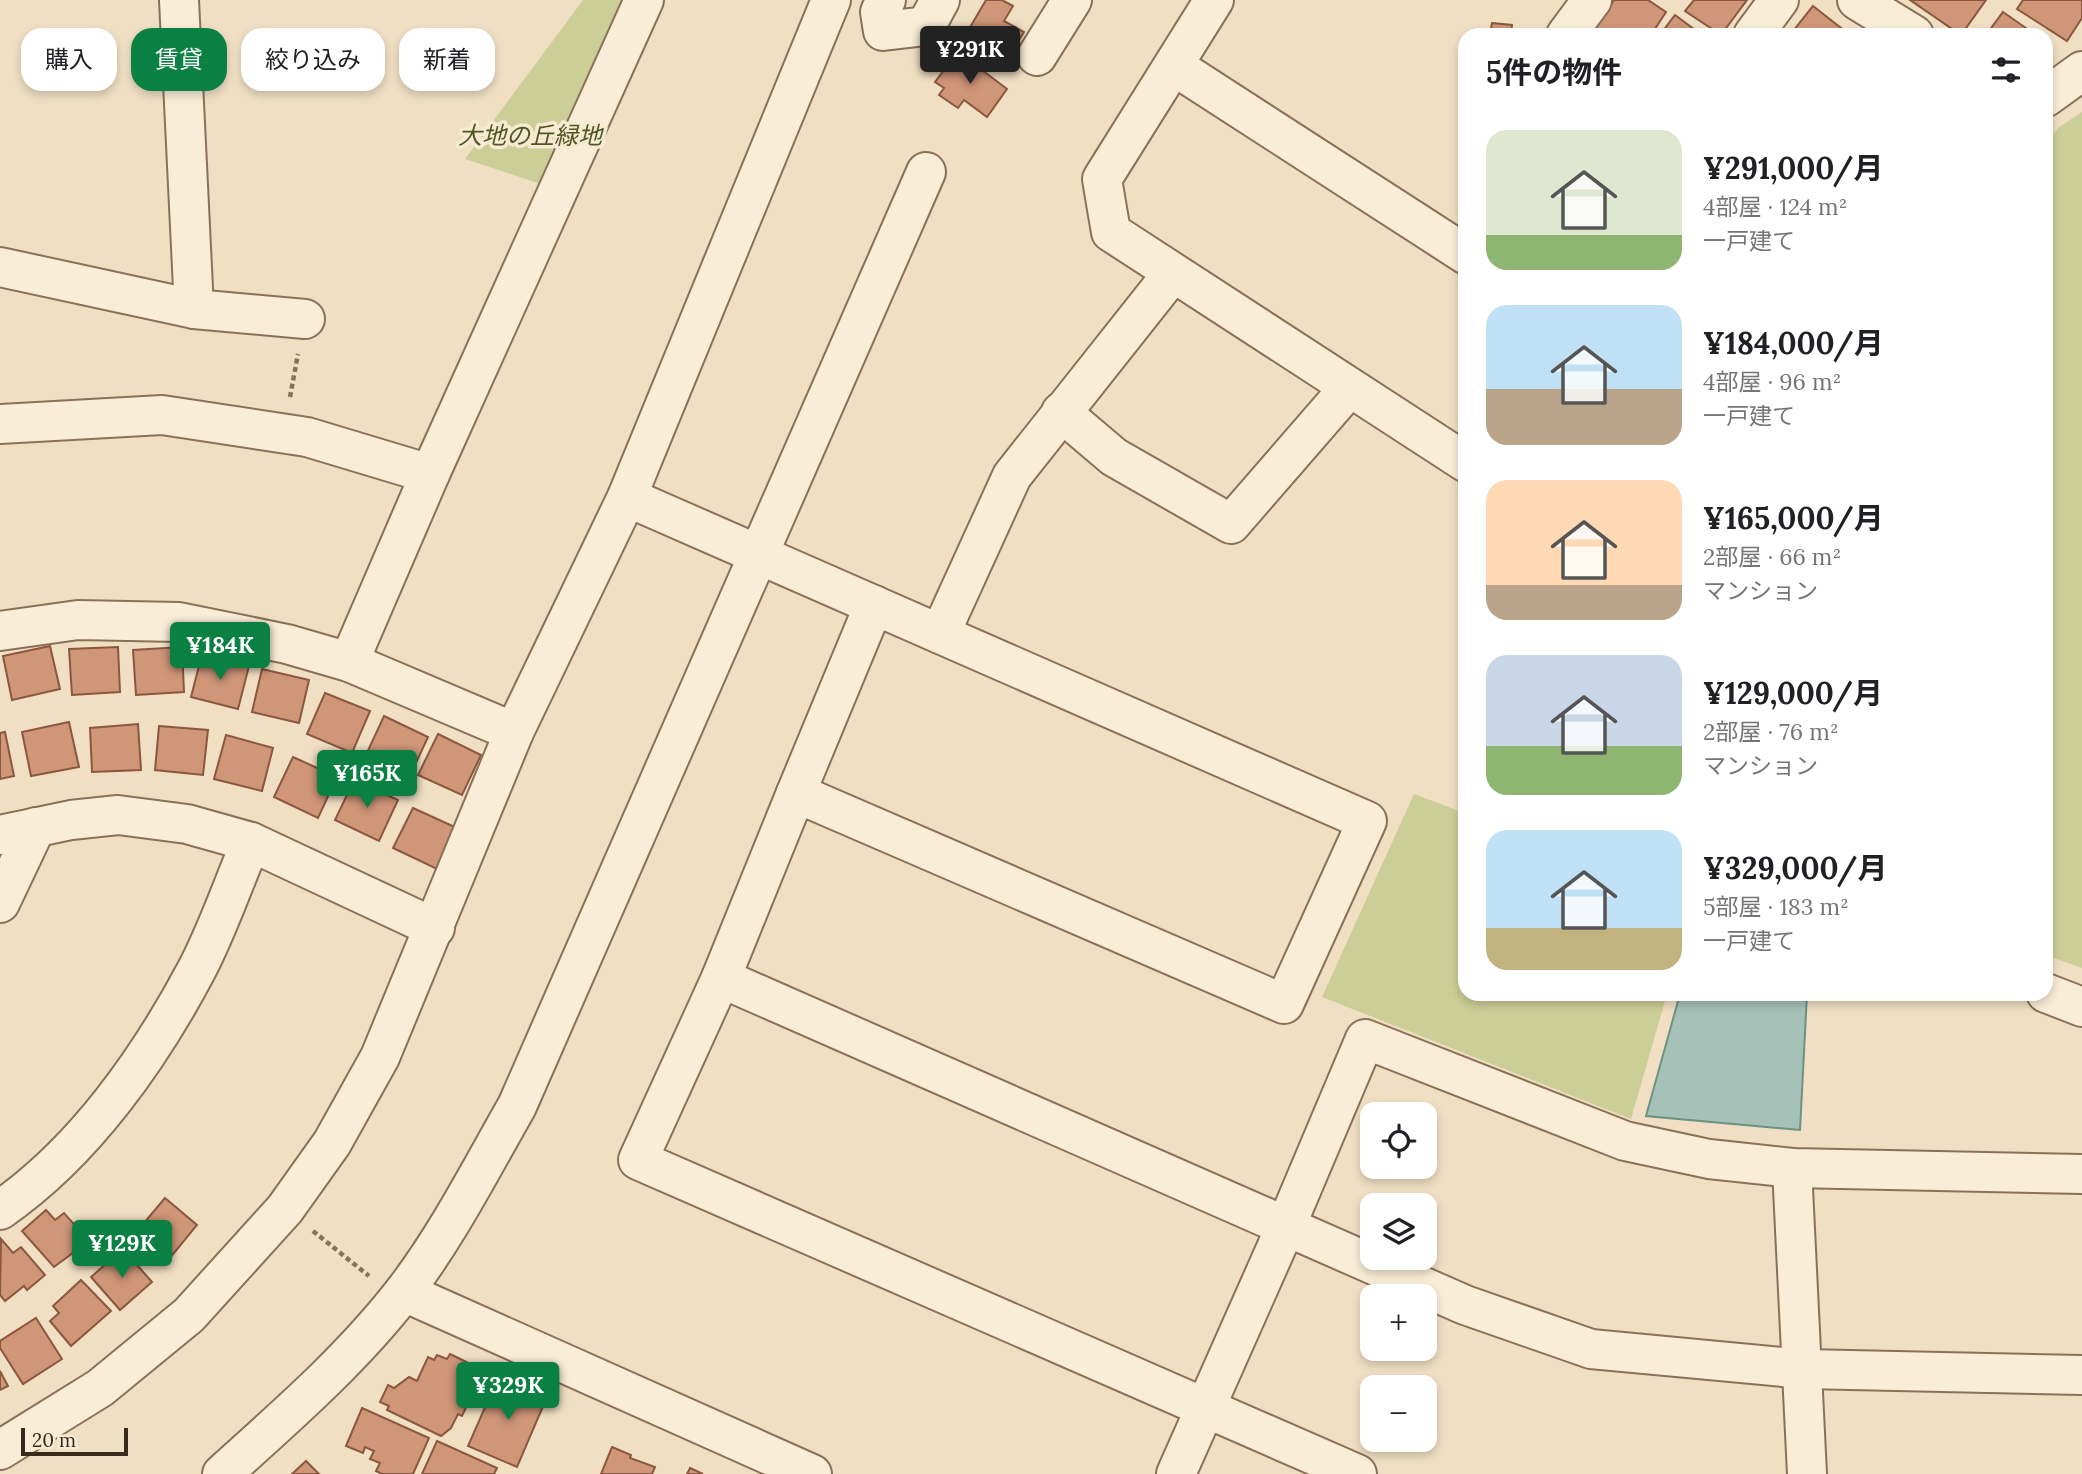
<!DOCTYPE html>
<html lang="ja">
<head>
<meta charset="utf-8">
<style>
  body { margin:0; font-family:Lora,"Noto Sans JP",serif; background:#f6f6f6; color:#202124; height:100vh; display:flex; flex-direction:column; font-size:26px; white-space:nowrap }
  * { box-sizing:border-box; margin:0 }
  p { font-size:23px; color:#757577 }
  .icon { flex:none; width:38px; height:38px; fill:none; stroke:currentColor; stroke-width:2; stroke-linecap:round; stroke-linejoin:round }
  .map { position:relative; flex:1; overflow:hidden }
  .sheet { position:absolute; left:1458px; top:28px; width:595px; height:973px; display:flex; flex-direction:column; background:#fff; border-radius:21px; box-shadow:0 4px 10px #0003 }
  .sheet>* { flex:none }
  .guide { position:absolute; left:21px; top:28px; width:665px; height:63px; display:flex; gap:14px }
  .tools { position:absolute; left:1360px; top:1102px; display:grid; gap:14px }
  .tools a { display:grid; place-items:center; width:77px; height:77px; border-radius:14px; background:#fff; box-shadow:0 4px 10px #0003; font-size:35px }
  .scale { position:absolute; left:21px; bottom:18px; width:107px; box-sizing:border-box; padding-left:7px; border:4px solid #3a2a1e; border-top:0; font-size:19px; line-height:24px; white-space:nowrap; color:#3a2a1e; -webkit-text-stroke:5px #f7ead3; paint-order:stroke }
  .price { position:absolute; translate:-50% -60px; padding:0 16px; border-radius:7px; background:#0b8043; color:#fff; font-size:23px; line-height:46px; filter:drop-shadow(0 2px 4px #0008) }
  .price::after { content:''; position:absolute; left:50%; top:42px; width:21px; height:16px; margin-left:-10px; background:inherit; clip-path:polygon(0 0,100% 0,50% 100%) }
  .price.selected { background:#222; color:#fff }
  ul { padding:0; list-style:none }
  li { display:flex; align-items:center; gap:21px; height:175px; padding:0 28px }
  li span { display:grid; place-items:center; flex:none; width:196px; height:140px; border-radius:21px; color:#555 }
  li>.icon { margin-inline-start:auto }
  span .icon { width:84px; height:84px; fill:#fffc; stroke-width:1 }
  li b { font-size:30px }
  h2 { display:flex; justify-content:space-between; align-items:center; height:84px; padding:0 28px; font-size:30px }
  .tag { padding:0 24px; border-radius:21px; background:#fff; box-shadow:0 4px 10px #0003; font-size:24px; line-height:63px }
  .tag.selected { background:#0b8043; color:#fff }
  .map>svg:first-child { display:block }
  .green { fill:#ccce97 }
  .water { fill:#a6c2b8; stroke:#6c9185; stroke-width:2 }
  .building { fill:#cf9678; stroke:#8b573e; stroke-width:2 }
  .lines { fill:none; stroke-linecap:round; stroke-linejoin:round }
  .minor-casing { stroke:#8b7059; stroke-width:42 }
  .tertiary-casing { stroke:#8b7059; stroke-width:42 }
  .path { stroke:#8b7059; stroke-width:4.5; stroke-dasharray:5 3.5; stroke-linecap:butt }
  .minor { stroke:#faedd7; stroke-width:38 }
  .tertiary { stroke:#faedd7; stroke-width:38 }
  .labels { text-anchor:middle; stroke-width:7; stroke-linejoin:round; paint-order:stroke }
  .park-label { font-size:24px; font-style:italic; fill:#4e5724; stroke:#f7ead3 }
</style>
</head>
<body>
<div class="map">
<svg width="2082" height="1474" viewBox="0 0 2082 1474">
  <rect width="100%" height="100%" fill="#f0dfc3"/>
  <!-- green -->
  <g class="green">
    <polygon points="583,0 626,0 550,187 465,159"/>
    <polygon points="2082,112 2082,968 2046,955 2046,144 2058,128"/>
    <polygon points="1414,794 1465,813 1465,994 1667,994 1631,1119 1322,997"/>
  </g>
  <!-- water -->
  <polygon class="water" points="1680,994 1807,994 1800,1130 1646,1116"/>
  <!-- building -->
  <g class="building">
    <polygon points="986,0 1002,0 1013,6 1004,21 1024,32 1006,61 965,36"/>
    <polygon points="1614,0 1648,0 1666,12 1651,35 1590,35"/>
    <polygon points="1694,0 1747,0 1721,35 1685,11"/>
    <polygon points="1910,0 1986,0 1961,35"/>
    <polygon points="2023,0 2082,0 2082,18 2067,41 2017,9"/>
    <polygon points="1813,6 1850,35 1790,35"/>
    <polygon points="2003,12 2036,35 1986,35"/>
    <polygon points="1675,15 1702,35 1660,35"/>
    <polygon points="1492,23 1512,25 1511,35 1490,35"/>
    <polygon points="958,52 1007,89 987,117 964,100 958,108 939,95 944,88 935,82"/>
    <polygon points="50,646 60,689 12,700 3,656"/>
    <polygon points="118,647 120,692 72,695 69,649"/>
    <polygon points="182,647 184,692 136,695 133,650"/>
    <polygon points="202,654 249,666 238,709 191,697"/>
    <polygon points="262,669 309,680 299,723 252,712"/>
    <polygon points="325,693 370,711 352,753 307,734"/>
    <polygon points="384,716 428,737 409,778 365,757"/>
    <polygon points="69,722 79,767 31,776 22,732"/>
    <polygon points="138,724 141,770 92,772 90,728"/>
    <polygon points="159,726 208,730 203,775 155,770"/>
    <polygon points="5,732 14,776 0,779 0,733"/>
    <polygon points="438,734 481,755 462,795 418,775"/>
    <polygon points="226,735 273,748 262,791 214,779"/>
    <polygon points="293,757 337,777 318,818 274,797"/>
    <polygon points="354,780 398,800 379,841 335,820"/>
    <polygon points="413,808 457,828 437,869 393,848"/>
    <polygon points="165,1198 197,1225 165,1264 132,1237"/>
    <polygon points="46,1210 55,1220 64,1213 89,1241 54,1267 22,1231"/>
    <polygon points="1,1239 13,1253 21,1247 45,1275 27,1290 24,1286 5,1301 0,1295"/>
    <polygon points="123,1249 152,1282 120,1310 91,1277"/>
    <polygon points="81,1280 111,1311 71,1346 50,1321 59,1313 53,1306"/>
    <polygon points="36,1318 62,1359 23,1384 0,1348 0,1341"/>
    <polygon points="450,1354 483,1370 469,1394 472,1395 462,1416 458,1414 451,1428 441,1436 387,1410 389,1406 380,1402 388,1385 394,1388 409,1377 417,1381 428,1357 434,1360 437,1355 447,1359"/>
    <polygon points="0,1371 8,1386 0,1390"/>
    <polygon points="497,1380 512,1387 514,1383 547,1397 517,1467 468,1446"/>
    <polygon points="362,1408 429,1438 413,1474 382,1474 376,1471 380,1463 370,1459 374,1451 365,1447 363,1453 346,1446"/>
    <polygon points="437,1441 497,1468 494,1474 422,1474"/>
    <polygon points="612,1447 631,1455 630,1458 655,1467 652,1474 601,1474"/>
    <polygon points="306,1461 319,1474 292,1474"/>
    <polygon points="690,1468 703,1474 687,1474"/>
  </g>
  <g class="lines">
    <defs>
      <g id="minor">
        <polyline points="179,0 194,309"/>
        <polyline points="886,0 880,12 883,31 926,26 940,0"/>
        <polyline points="1214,0 1102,179 1111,232 1465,462"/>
        <polyline points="1857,0 1914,35"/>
        <polyline points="1566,35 1592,0"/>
        <polyline points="1753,35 1779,0"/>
        <polyline points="1037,56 1072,0"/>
        <polyline points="1174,66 1465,254"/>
        <polyline points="2046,97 2082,71"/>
        <polyline points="0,267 194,309 305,319"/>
        <polyline points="1061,412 1114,457 1231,524 1349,388"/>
        <polyline points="0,424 162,415 307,437 430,474 644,0"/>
        <polyline points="627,497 1367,821 1284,1004 796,793 721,978 638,1160 1357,1474"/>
        <polyline points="0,631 78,620 179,622 287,644 349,662 514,732"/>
        <polyline points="940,634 1012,476 1172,274"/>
        <polyline points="349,662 430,474"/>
        <polyline points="796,793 874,605"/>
        <polyline points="0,835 71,820 118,815 187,824 251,842 435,928"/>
        <polyline points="0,903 36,827"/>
        <polyline points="721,978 1465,1305 1591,1349 1804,1369 2082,1375"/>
        <polyline points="2046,993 2082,1007"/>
        <polyline points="1792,1168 1807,1474"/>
        <path d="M0,1210C84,1152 150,1058 197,969C218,929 233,884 251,842"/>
        <polyline points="0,1450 100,1388 189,1315 285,1209 332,1143 380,1057 514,732 627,497 831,0"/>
        <polyline points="1176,1474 1286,1226 1365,1039 1625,1141 1709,1159 1792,1168 2082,1174"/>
      </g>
      <g id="tertiary">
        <polyline points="404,1292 812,1474"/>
        <path d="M222,1474C285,1417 350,1361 403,1293C447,1236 481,1169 517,1106L926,172"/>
      </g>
    </defs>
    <!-- minor casing -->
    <use href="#minor" class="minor-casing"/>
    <!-- tertiary casing -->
    <use href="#tertiary" class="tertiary-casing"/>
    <!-- path -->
    <g class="path">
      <polyline points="290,397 298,354"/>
      <polyline points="313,1231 369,1276"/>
    </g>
    <!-- minor -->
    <use href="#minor" class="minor"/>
    <!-- tertiary -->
    <use href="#tertiary" class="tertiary"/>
  </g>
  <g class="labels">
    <!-- park labels -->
    <g class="park-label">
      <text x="530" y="144">大地の丘緑地</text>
    </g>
  </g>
</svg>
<div class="tools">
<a><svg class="icon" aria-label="locate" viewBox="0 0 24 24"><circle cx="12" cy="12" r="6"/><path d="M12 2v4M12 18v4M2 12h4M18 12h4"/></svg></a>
<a><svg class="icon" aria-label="layers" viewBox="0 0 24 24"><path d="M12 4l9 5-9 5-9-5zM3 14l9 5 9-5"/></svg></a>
<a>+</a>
<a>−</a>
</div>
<div class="scale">20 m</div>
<b class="price selected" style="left:970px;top:86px">¥291K</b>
<b class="price" style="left:220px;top:682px">¥184K</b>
<b class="price" style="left:367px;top:810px">¥165K</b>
<b class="price" style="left:122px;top:1280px">¥129K</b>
<b class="price" style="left:508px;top:1422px">¥329K</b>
<div class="guide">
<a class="tag">購入</a>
<a class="tag selected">賃貸</a>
<a class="tag">絞り込み</a>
<a class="tag">新着</a>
</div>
<section class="sheet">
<h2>5件の物件<svg class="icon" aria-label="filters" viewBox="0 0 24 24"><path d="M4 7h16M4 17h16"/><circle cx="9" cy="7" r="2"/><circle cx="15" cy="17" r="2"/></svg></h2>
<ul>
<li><span style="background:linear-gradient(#dfe7d0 75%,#8fb573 0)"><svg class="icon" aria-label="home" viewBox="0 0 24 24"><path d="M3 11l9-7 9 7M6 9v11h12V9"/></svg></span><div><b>¥291,000/月</b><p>4部屋 · 124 m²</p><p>一戸建て</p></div></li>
<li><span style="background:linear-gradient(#bfe0f5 60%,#b9a48a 0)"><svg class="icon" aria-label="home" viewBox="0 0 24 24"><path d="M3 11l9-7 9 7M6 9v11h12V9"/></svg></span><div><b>¥184,000/月</b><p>4部屋 · 96 m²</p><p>一戸建て</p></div></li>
<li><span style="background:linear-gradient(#ffd9b3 75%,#b9a48a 0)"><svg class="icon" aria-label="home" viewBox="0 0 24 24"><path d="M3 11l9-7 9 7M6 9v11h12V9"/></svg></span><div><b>¥165,000/月</b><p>2部屋 · 66 m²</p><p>マンション</p></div></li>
<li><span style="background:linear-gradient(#c9d6e8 65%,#8fb573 0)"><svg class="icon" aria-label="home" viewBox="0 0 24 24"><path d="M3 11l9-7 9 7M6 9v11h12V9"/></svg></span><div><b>¥129,000/月</b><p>2部屋 · 76 m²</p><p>マンション</p></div></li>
<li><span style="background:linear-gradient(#bfe0f5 70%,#c2b280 0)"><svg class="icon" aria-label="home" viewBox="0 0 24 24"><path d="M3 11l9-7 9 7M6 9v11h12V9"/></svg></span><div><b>¥329,000/月</b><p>5部屋 · 183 m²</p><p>一戸建て</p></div></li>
</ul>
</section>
</div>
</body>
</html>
